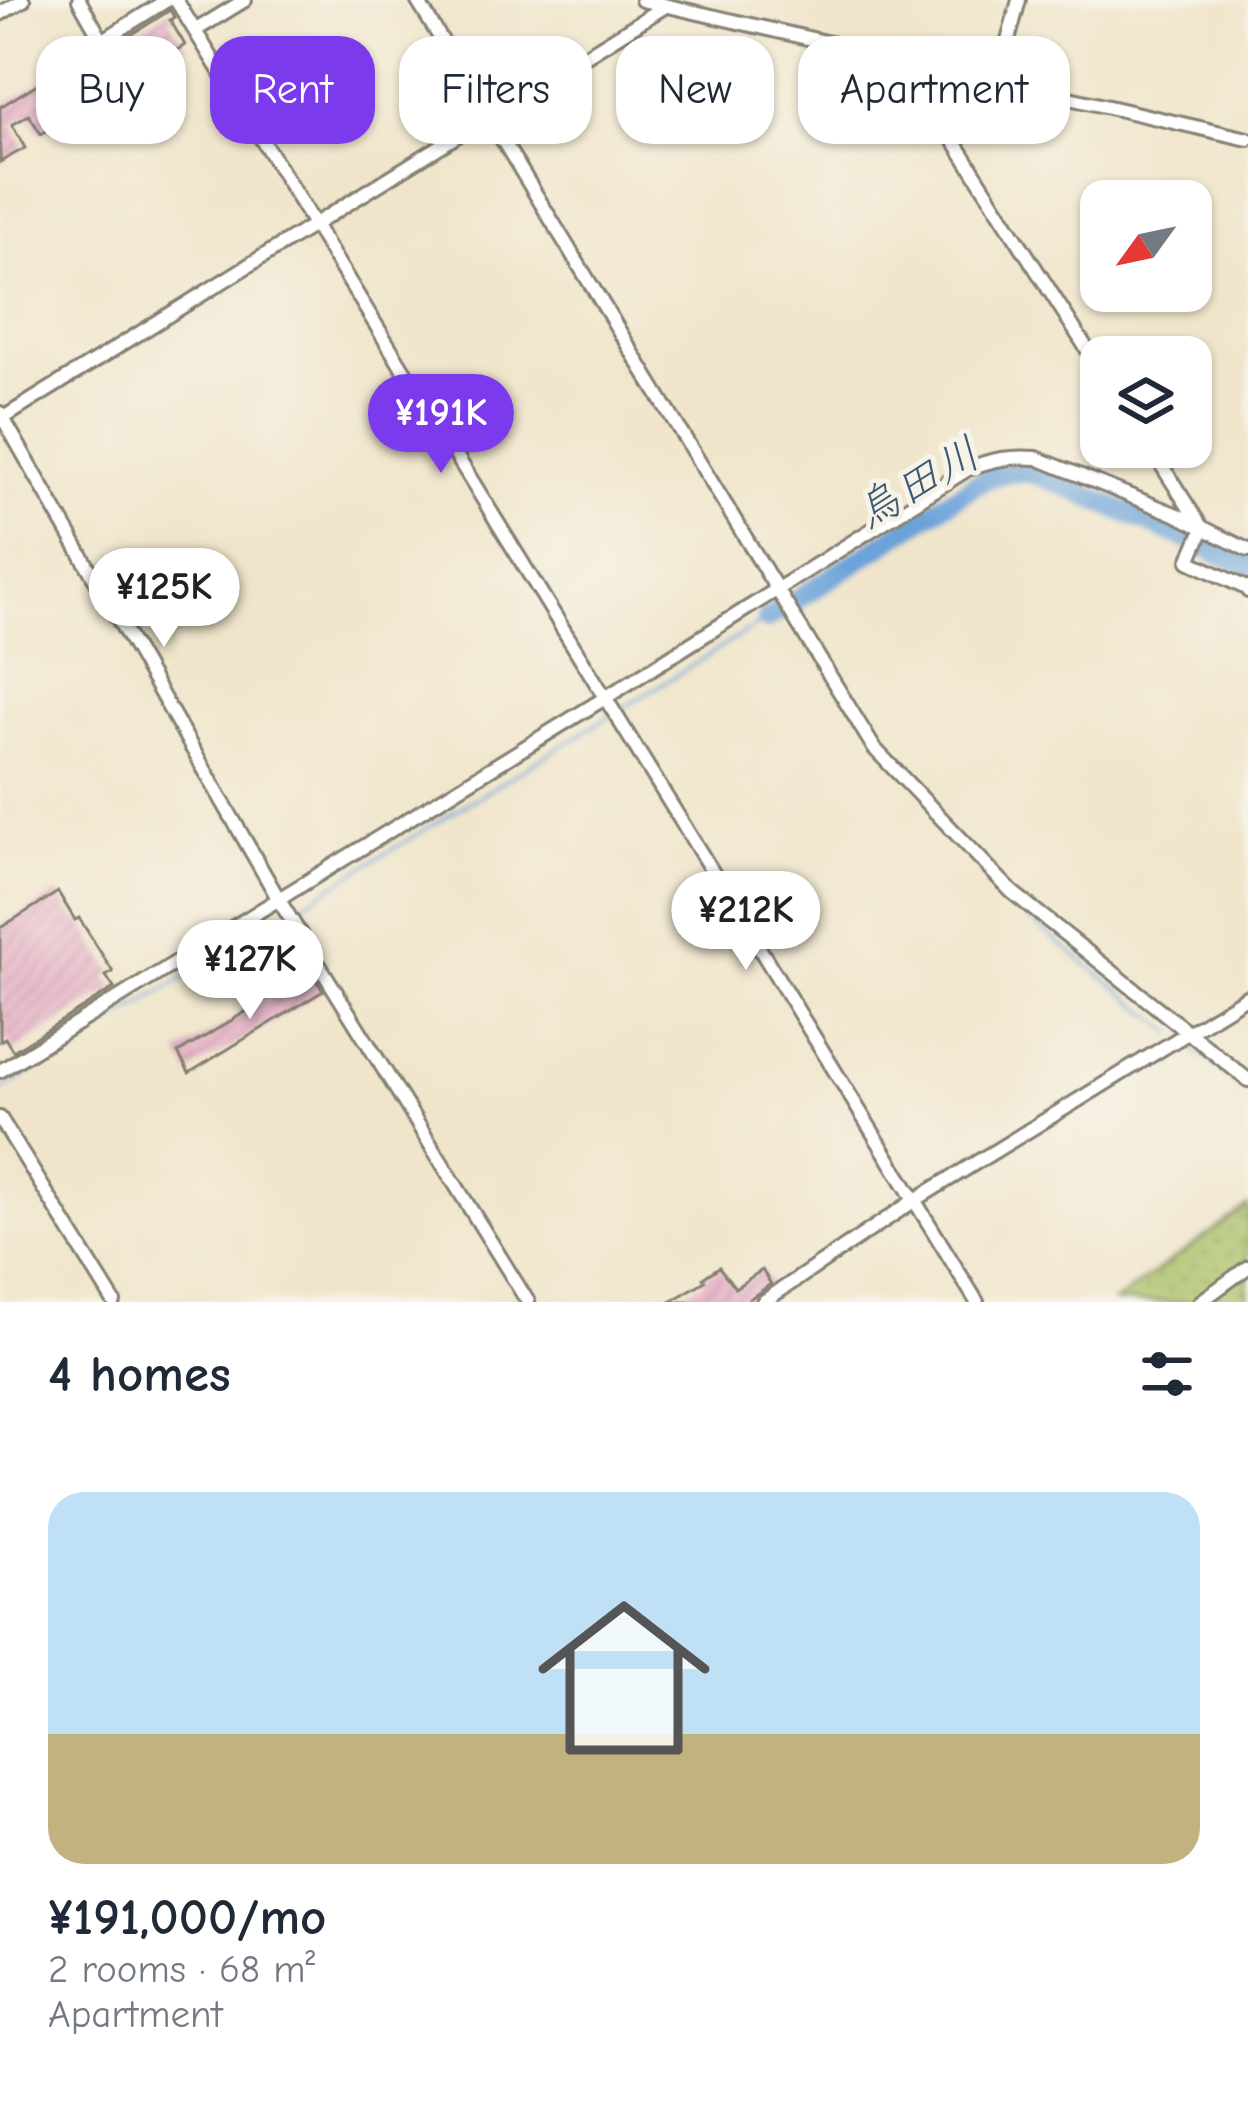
<!DOCTYPE html>
<html lang="en">
<head>
<meta charset="utf-8">
<style>
  body { margin:0; font-family:"Comic Neue","Klee One",sans-serif; background:#f2f2f3; color:#1f2937; height:100vh; display:flex; flex-direction:column; font-size:45px; white-space:nowrap }
  * { box-sizing:border-box; margin:0 }
  p { font-size:39px; color:#747a83 }
  .icon { flex:none; width:66px; height:66px; fill:none; stroke:currentColor; stroke-width:2; stroke-linecap:round; stroke-linejoin:round }
  .map { position:relative; height:1302px; overflow:hidden }
  .drawer { display:flex; flex-direction:column; background:#fff; flex:1 }
  .drawer>* { flex:none }
  .banner { position:absolute; left:36px; top:36px; width:1176px; height:108px; display:flex; gap:24px }
  .needle { width:78px; rotate:237deg }
  .controls { position:absolute; left:1080px; top:180px; display:grid; gap:24px }
  .controls a { display:grid; place-items:center; width:132px; height:132px; border-radius:24px; background:#fff; box-shadow:0 3px 9px #0004; font-size:60px }
  .price { position:absolute; translate:-50% -102px; padding:0 27px; border-radius:42px; background:#fff; color:#222; font-size:39px; line-height:78px; filter:drop-shadow(0 3px 6px #0008) }
  .price::after { content:''; position:absolute; left:50%; top:72px; width:36px; height:27px; margin-left:-18px; background:inherit; clip-path:polygon(0 0,100% 0,50% 100%) }
  .price.active { background:#7c3aed; color:#fff }
  ul { padding:0; list-style:none }
  li { display:grid; align-content:center; gap:24px; height:636px; padding:0 48px }
  li span { display:grid; place-items:center; height:372px; border-radius:36px; color:#555 }
  li>.icon { margin-inline-start:auto }
  span .icon { width:216px; height:216px; fill:#fffc; stroke-width:1 }
  li b { font-size:51px }
  h2 { display:flex; justify-content:space-between; align-items:center; height:144px; padding:0 48px; font-size:51px }
  .tag { padding:0 42px; border-radius:36px; background:#fff; box-shadow:0 3px 9px #0004; font-size:42px; line-height:108px }
  .tag.active { background:#7c3aed; color:#fff }
  .map>svg:first-child { display:block }
  .grass { fill:url(#grass-dots); stroke:#626e40; stroke-width:3 }
  .lines { fill:none; stroke-linecap:round; stroke-linejoin:round }
  .stream { stroke:#6aa3d9; stroke-width:3 }
  .river { stroke:#6aa3d9; stroke-width:21 }
  .building { fill:url(#building-hatch) }
  .minor-casing { stroke:#868073; stroke-width:18 }
  .minor { stroke:#fff; stroke-width:12 }
  .labels { text-anchor:middle; stroke-width:10; stroke-linejoin:round; paint-order:stroke }
  .water-label { font-size:45px; font-style:italic; fill:#3f5971; stroke:#f7f3e8 }
</style>
</head>
<body>
<div class="map">
<svg width="1248" height="1302" viewBox="0 0 1248 1302">
  <defs>
    <pattern id="grass-dots" width="8" height="8" patternUnits="userSpaceOnUse" patternTransform="scale(3)"><rect width="8" height="8" fill="#a8c065"/><path d="M2 2h.1M6 6h.1" fill="none" stroke="#90a457" stroke-width="1.8" stroke-linecap="round"/></pattern>
    <pattern id="building-hatch" width="6" height="6" patternUnits="userSpaceOnUse" patternTransform="scale(3)"><rect width="6" height="6" fill="#e5aec5"/><path d="M-1 1l2-2M0 6l6-6M5 7l2-2" fill="none" stroke="#c495a9"/></pattern>
  </defs>
  <rect width="100%" height="100%" fill="#f7f3e8"/>
  <filter id="ink" filterUnits="userSpaceOnUse"><feTurbulence type="fractalNoise" baseFrequency=".00833" numOctaves="2"/><feDisplacementMap in="SourceGraphic" scale="24" xChannelSelector="R" yChannelSelector="G"/><feConvolveMatrix kernelMatrix="1 2 1 2 8 2 1 2 1" color-interpolation-filters="sRGB"/></filter>
  <filter id="wash" filterUnits="userSpaceOnUse"><feTurbulence type="fractalNoise" baseFrequency=".004" numOctaves="4" result="noise"/><feDisplacementMap in="SourceGraphic" scale="48" xChannelSelector="R" yChannelSelector="G"/><feGaussianBlur stdDeviation="2.7" result="paint"/><feColorMatrix in="noise" values="0 0 0 0 0 0 0 0 0 0 0 0 0 0 0 0 0 1.4 0 .05"/><feComposite in="paint" operator="in"/></filter>
  <g filter="url(#wash)">
    <rect width="100%" height="100%" fill="#f0e5ca"/>
    <!-- grass -->
    <polygon class="grass" points="1248,1206 1248,1302 1114,1302"/>
    <g class="lines">
      <!-- stream -->
      <g class="stream">
        <polyline points="620,710 767,619"/>
        <polyline points="293,910 612,715"/>
        <polyline points="1029,919 1174,1033"/>
        <polyline points="1187,1044 1248,1090"/>
        <polyline points="0,1091 284,916"/>
      </g>
      <!-- river -->
      <path class="river" d="M767,619L974,485C997,472 1014,468 1040,475L1248,566"/>
    </g>
    <g id="blocks">
      <!-- building -->
      <g class="building">
        <polygon points="170,10 174,17 170,20 185,45 41,134 29,115 12,125 25,148 0,162 0,107 97,47 111,48"/>
        <polygon points="58,892 75,920 79,918 113,972 106,976 114,988 13,1051 5,1038 0,1041 0,928"/>
        <polygon points="311,972 323,991 189,1073 178,1053"/>
        <polygon points="719,1267 735,1288 762,1270 771,1284 745,1302 670,1302 705,1281 703,1278"/>
      </g>
    </g>
  </g>
  <g filter="url(#ink)">
    <use href="#blocks" fill-opacity="0" stroke="#868073" stroke-width="3"/>
    <g class="lines">
      <defs>
        <g id="minor">
          <polyline points="79,0 100,37 105,39 167,0"/>
          <polyline points="176,0 977,1302"/>
          <polyline points="417,0 874,748 1012,892 1248,1080"/>
          <polyline points="642,0 1248,139"/>
          <polyline points="0,14 23,0"/>
          <polyline points="196,30 245,0"/>
          <polyline points="902,59 1101,371"/>
          <polyline points="997,82 1019,0"/>
          <polyline points="0,413 282,905 528,1302"/>
          <polyline points="0,420 664,7"/>
          <polyline points="1150,447 1202,528"/>
          <polyline points="1203,529 1189,561 1246,588 1248,591"/>
          <path d="M0,1071L605,698L968,469C992,459 1011,456 1037,458L1175,514L1248,550"/>
          <polyline points="0,1118 114,1302"/>
          <polyline points="763,1302 915,1200 1248,996"/>
          <polyline points="1200,1302 1248,1267"/>
        </g>
      </defs>
      <!-- minor casing -->
      <use href="#minor" class="minor-casing"/>
      <!-- minor -->
      <use href="#minor" class="minor"/>
    </g>
  </g>
  <g class="labels">
    <!-- water labels -->
    <g class="water-label">
      <text transform="translate(917 482) rotate(-30)" y="16">烏田川</text>
    </g>
  </g>
</svg>
<div class="controls">
<a><svg class="needle" viewBox="-14 -14 28 28"><path d="M0-13l5 13h-10z" fill="#e53935"/><path d="M0 13l5-13h-10z" fill="#747a83"/></svg></a>
<a><svg class="icon" aria-label="layers" viewBox="0 0 24 24"><path d="M12 4l9 5-9 5-9-5zM3 14l9 5 9-5"/></svg></a>
</div>
<b class="price active" style="left:441px;top:476px">¥191K</b>
<b class="price" style="left:164px;top:650px">¥125K</b>
<b class="price" style="left:746px;top:973px">¥212K</b>
<b class="price" style="left:250px;top:1022px">¥127K</b>
<div class="banner">
<a class="tag">Buy</a>
<a class="tag active">Rent</a>
<a class="tag">Filters</a>
<a class="tag">New</a>
<a class="tag">Apartment</a>
</div>
</div>
<section class="drawer">
<h2>4 homes<svg class="icon" aria-label="filters" viewBox="0 0 24 24"><path d="M4 7h16M4 17h16"/><circle cx="9" cy="7" r="2"/><circle cx="15" cy="17" r="2"/></svg></h2>
<ul>
<li><span style="background:linear-gradient(#bfe0f5 65%,#c2b280 0)"><svg class="icon" aria-label="home" viewBox="0 0 24 24"><path d="M3 11l9-7 9 7M6 9v11h12V9"/></svg></span><div><b>¥191,000/mo</b><p>2 rooms · 68 m²</p><p>Apartment</p></div></li>
</ul>
</section>
</body>
</html>
